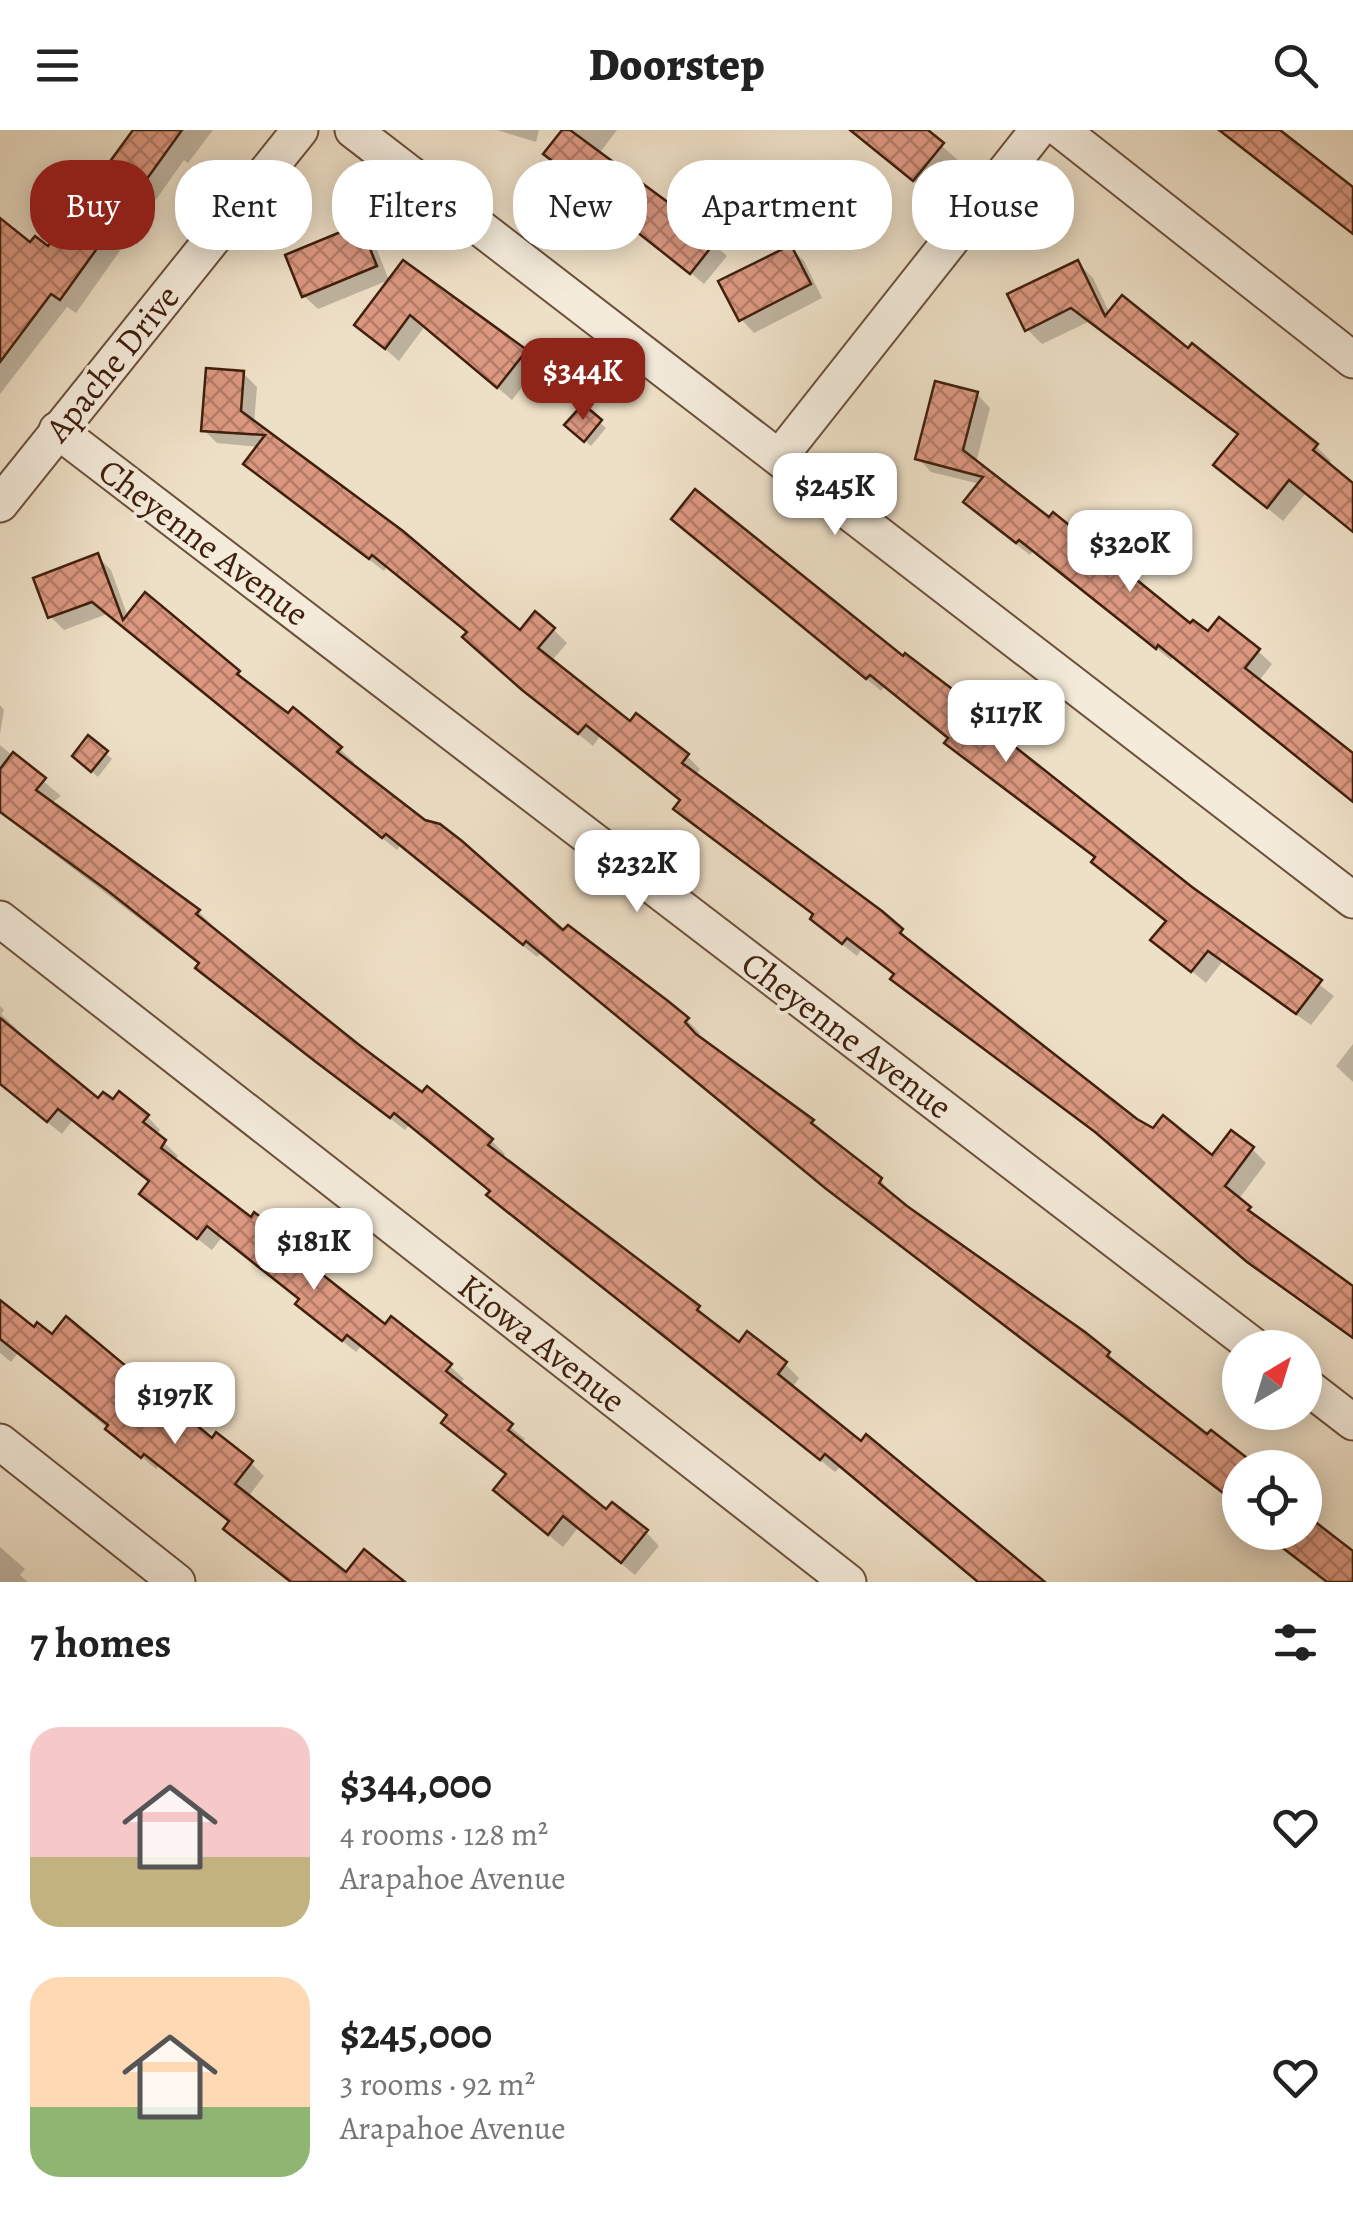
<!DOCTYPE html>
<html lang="en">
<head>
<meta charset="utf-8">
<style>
  body { margin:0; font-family:Alegreya,serif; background:#f2f2f2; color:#222; height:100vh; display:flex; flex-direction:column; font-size:38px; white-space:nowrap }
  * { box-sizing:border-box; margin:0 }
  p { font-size:32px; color:#767676 }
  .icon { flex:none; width:55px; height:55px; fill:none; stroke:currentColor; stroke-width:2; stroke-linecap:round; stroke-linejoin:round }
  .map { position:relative; height:1452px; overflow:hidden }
  .panel { display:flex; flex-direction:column; background:#fff; flex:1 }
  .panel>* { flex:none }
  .top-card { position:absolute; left:30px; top:30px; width:1295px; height:90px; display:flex; gap:20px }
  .needle { width:65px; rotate:38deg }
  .tools { position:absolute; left:1222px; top:1200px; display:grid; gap:20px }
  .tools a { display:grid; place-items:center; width:100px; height:100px; border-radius:50%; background:#fff; box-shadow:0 5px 25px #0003; font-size:50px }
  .price { position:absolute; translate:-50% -85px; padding:0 22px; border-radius:20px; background:#fff; color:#222; font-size:32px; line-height:65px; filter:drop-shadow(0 2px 5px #0008) }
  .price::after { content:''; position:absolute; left:50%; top:60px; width:30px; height:22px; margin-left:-15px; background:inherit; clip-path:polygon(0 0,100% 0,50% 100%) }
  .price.selected { background:#8f2418; color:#fff }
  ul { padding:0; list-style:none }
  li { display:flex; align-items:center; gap:30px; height:250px; padding:0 30px }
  li span { display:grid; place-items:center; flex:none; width:280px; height:200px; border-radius:30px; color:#555 }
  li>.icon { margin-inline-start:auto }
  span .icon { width:120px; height:120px; fill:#fffc; stroke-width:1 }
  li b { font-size:42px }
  h2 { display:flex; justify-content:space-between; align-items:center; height:120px; padding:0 30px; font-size:42px }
  .pill { padding:0 35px; border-radius:40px; background:#fff; box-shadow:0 5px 25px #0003; font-size:35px; line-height:90px }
  .pill.selected { background:#8f2418; color:#fff }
  header { display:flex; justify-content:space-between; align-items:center; height:130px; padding:0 30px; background:#fff; font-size:45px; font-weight:800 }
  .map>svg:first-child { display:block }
  .shadow { fill:#0003 }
  .building { fill:url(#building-cross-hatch); stroke:#40200c; stroke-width:2.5 }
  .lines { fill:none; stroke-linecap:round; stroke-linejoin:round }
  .minor-casing { stroke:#6c503b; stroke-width:39 }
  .minor { stroke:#f4ebdb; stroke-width:35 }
  .labels { text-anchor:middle; stroke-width:8; stroke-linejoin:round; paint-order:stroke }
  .street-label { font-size:35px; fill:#40200c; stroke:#f4ebdb }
</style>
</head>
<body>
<header><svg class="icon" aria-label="menu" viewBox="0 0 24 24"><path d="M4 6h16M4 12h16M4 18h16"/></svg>Doorstep<svg class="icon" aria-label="search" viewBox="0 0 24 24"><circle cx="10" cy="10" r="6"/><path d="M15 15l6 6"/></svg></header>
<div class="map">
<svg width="1353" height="1452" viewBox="0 0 1353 1452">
  <defs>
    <pattern id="building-cross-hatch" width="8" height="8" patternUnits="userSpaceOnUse" patternTransform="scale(2.5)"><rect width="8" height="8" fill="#dc9881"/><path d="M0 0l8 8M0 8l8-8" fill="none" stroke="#b47c68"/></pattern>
  </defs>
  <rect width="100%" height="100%" fill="#eee0c7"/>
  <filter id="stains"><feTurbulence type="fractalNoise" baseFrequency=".002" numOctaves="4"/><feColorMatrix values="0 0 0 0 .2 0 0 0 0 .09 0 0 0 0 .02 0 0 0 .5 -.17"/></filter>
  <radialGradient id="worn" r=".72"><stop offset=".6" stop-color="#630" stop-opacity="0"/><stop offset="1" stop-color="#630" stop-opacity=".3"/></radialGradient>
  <!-- shadow -->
  <g class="shadow">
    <polygon points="136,0 213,0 188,33 184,30 76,183 67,177 0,264 0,91 31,116 49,119"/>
    <polygon points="497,0 539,0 536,12"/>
    <polygon points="565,0 617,0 599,24 673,80 708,86 721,99 711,111 727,126 704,154 547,24"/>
    <polygon points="851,0 923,0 958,30 931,65"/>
    <polygon points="359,97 373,110 389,150 318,179 304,166"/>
    <polygon points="790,118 804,131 822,168 754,203 741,189"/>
    <polygon points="1078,133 1093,148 1110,184 1316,316 1331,331 1327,336 1353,356 1353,401 1306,363 1283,391 1231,349 1239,306 1088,192 1042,214 1027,199"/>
    <polygon points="403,134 539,236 512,270 425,196 399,231 357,195"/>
    <polygon points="243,243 257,257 254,294 520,504 553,499 567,513 551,532 630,594 687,626 700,639 695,646 901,801 913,816 1136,991 1213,1029 1252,1019 1266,1033 1238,1070 1353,1160 1353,1209 1264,1145 1111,1015 907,862 894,849 896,846 862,819 857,826 826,802 815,786 690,692 677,679 682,672 600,606 593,616 539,573 469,503 387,437 384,441 260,347 246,334 260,317 217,313 204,300"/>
    <polygon points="977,264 990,278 976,333 1190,497 1258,521 1272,534 1258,552 1353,626 1353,671 1173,527 1171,530 1033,421 1030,425 980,386 967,372 980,354 931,342 918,328"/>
    <polygon points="583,277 606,298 591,316 567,295"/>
    <polygon points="687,402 958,567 972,581 969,584 1334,866 1311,895 1222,832 1206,853 1154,810 1168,792 1108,745 1096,729 961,626 950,609 884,557 881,561"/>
    <polygon points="97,426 111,440 128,487 145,465 288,587 340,619 354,632 351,636 564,803 687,890 700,903 697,907 812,991 881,1050 892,1066 1108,1224 1240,1338 1240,1377 842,1071 541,823 537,827 400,716 397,720 107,484 64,500 51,487"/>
    <polygon points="0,575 4,580 0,604"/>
    <polygon points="89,609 112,629 98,647 81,632"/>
    <polygon points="0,615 61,666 50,674 198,781 212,795 210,799 422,965 491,1010 505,1024 502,1029 698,1178 739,1215 785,1234 799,1248 792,1258 1044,1452 979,1452 841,1336 835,1342 504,1079 492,1062 409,995 405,1000 212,851 200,835 0,683"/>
    <polygon points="0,876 4,880 1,884 26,908 24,911 99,971 147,986 160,1000 156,1005 178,1026 174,1031 251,1090 302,1122 315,1136 312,1140 385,1198 391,1189 450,1236 464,1249 459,1255 525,1309 521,1314 606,1383 646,1402 659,1416 635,1445 578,1398 563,1417 510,1373 508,1346 444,1293 449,1286 361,1216 356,1222 312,1187 301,1170 222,1107 212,1120 156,1077 151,1053 72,991 62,1004 14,965 1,952"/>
    <polygon points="1353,914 1353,952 1336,936"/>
    <polygon points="0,1173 34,1200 251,1333 264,1346 248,1367 346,1445 400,1452 291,1452 240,1412 226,1399 231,1393 159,1336 156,1339 18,1223 11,1232 0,1223"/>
    <polygon points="0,1417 25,1439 20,1445 28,1452 0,1452"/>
  </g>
  <!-- building -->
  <g class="building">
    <polygon points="133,0 182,0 60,170 51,164 0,232 0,88 30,112 35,106 48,116"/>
    <polygon points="562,0 570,0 673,76 683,64 710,84 699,98 716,111 690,144 627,94 630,90 543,24"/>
    <polygon points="850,0 928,0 944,13 913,51"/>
    <polygon points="1219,0 1280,0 1353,57 1353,104"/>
    <polygon points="360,94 377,136 302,167 285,125"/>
    <polygon points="791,115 811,154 739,191 718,151"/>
    <polygon points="403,130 527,220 497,258 410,185 385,219 354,195"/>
    <polygon points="1078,130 1105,186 1122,165 1188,218 1192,213 1318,314 1313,320 1353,353 1353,402 1289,350 1267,378 1213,335 1238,304 1071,178 1025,201 1007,164"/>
    <polygon points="206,238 244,241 241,281 403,401 520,500 535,481 555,498 538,518 630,591 636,583 689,624 682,633 882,781 903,799 900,803 1137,989 1153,998 1163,985 1212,1025 1231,1000 1254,1017 1225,1056 1251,1077 1248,1080 1353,1156 1353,1208 1247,1132 1095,1002 890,849 894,844 847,808 842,814 810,789 813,784 673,679 680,670 586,595 578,604 522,560 462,507 467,502 372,425 369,429 243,334 265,305 201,301"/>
    <polygon points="935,251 978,262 963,320 1049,387 1053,382 1190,493 1193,490 1208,501 1219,487 1260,519 1245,538 1353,623 1353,672 1158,515 1156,519 1019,410 1016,413 963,372 983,347 915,329"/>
    <polygon points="583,274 602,290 584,312 564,295"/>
    <polygon points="695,359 903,526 905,523 960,565 956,570 1192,757 1322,850 1296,884 1208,821 1191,842 1150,810 1166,791 1091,732 1095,727 944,613 948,608 870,545 866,549 671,389"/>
    <polygon points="98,423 123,490 145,462 240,541 237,544 288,583 293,577 342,617 337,622 425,690 440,694 462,711 563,800 568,795 668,871 689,888 685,892 696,904 814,990 811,993 882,1048 879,1053 907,1076 1085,1202 1110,1222 1107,1226 1207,1304 1211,1300 1260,1338 1240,1338 1240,1376 825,1058 526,811 523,815 386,704 382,708 92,472 48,488 33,448"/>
    <polygon points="88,605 108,621 91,642 72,626"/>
    <polygon points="13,622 46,648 36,660 200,780 196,784 358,914 422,962 427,956 493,1009 488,1015 700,1176 697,1180 739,1212 747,1201 787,1232 778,1244 861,1311 866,1304 1045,1452 978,1452 825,1324 820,1330 486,1065 490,1061 394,983 390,988 316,932 195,838 199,833 108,761 0,682 0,639"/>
    <polygon points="0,888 98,968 103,962 113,969 119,961 149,985 143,992 166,1010 161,1018 251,1087 254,1082 304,1120 299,1126 385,1194 391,1186 452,1234 446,1241 513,1294 508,1300 606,1379 612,1372 648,1400 621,1433 563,1386 548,1405 493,1360 506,1344 441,1293 447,1285 347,1205 342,1211 295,1174 299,1169 207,1096 197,1109 139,1064 149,1051 58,979 47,992 0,954"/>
    <polygon points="0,1170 34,1197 37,1192 52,1204 66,1186 212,1308 216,1302 253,1331 235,1354 346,1442 364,1419 405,1452 291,1452 223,1399 229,1391 144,1324 141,1328 105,1299 108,1295 0,1209"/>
    <polygon points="1305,1384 1353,1421 1353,1452 1327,1452 1262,1402 1305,1402"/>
  </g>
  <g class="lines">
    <defs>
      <g id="minor">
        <polyline points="353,0 1353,770"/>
        <polyline points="1061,0 1353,230"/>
        <polyline points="57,300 1256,1218"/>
        <polyline points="781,325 1038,0"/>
        <polyline points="0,374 300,0"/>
        <polyline points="0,789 848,1452"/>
        <polyline points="1305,1255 1353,1292"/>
        <polyline points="0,1312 177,1452"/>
      </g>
    </defs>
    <!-- minor casing -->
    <use href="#minor" class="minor-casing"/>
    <!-- minor -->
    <use href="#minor" class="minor"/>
  </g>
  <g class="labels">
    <!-- street labels -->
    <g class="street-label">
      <text transform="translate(112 233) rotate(-51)" y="12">Apache Drive</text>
      <text transform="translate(204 412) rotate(37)" y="12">Cheyenne Avenue</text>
      <text transform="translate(847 905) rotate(37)" y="12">Cheyenne Avenue</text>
      <text transform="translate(542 1213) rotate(38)" y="12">Kiowa Avenue</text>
    </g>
  </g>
  <rect width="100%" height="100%" filter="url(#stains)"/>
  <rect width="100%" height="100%" fill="url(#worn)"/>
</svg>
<div class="tools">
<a><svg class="needle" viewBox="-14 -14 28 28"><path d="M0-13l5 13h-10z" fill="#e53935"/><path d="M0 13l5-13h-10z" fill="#767676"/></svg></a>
<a><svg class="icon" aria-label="locate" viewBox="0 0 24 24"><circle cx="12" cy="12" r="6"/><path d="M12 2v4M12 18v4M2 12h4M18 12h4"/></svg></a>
</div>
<b class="price selected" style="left:583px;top:293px">$344K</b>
<b class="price" style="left:835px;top:408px">$245K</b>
<b class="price" style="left:1130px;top:465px">$320K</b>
<b class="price" style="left:1006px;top:635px">$117K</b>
<b class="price" style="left:637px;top:785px">$232K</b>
<b class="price" style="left:314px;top:1163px">$181K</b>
<b class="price" style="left:175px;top:1317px">$197K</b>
<div class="top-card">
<a class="pill selected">Buy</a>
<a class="pill">Rent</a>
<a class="pill">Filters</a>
<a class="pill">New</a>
<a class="pill">Apartment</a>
<a class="pill">House</a>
</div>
</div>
<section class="panel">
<h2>7 homes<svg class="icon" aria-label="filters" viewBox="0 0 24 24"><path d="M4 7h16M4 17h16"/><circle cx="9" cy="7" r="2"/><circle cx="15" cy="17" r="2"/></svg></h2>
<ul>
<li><span style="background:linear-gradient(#f6c9c9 65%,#c2b280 0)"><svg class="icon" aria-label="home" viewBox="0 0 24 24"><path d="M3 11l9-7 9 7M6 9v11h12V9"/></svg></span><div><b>$344,000</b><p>4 rooms · 128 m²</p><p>Arapahoe Avenue</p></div><svg class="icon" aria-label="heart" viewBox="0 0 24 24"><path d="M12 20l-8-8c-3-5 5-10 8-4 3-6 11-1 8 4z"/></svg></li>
<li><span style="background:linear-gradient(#ffd9b3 65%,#8fb573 0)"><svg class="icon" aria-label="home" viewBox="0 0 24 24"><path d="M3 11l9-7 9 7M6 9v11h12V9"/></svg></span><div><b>$245,000</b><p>3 rooms · 92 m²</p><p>Arapahoe Avenue</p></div><svg class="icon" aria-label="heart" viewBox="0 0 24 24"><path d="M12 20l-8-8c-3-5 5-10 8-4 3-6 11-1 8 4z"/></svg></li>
</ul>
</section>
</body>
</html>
